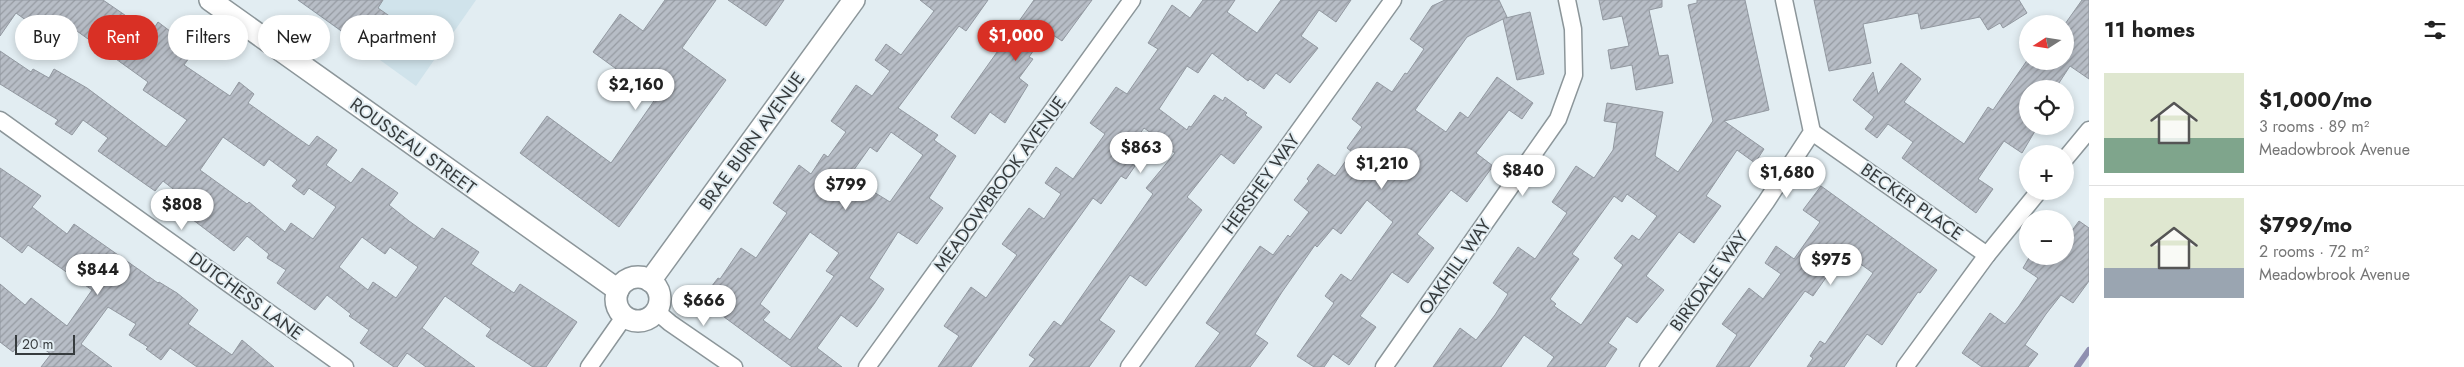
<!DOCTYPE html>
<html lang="en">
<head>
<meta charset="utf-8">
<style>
  body { margin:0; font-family:Jost,sans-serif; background:#f6f6f6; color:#222; height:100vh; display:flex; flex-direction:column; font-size:19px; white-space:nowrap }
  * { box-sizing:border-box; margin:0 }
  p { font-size:16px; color:#767676 }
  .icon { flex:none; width:28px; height:28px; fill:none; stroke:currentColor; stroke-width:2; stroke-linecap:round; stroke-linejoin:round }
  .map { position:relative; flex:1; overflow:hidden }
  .side { display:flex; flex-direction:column; background:#fff; width:375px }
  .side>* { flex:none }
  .banner { position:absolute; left:15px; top:15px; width:475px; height:45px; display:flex; gap:10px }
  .needle { width:32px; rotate:258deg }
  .buttons { position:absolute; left:2019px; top:15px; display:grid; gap:10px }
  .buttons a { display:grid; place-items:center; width:55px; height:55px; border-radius:50%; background:#fff; box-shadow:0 2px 8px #0003; font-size:25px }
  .scale { position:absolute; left:15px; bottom:12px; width:60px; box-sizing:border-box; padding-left:5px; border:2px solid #373c3e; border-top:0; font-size:14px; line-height:18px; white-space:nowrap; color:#373c3e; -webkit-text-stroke:4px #e2edf2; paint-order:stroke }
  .price { position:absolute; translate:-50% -42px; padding:0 11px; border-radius:18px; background:#fff; color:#222; font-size:16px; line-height:32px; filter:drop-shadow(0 1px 2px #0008) }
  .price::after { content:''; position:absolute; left:50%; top:30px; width:15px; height:11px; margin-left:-8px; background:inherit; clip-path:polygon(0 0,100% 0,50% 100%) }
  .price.selected { background:#d93025; color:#fff }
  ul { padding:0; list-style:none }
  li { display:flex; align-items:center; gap:15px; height:125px; padding:0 15px }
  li+li { border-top:1px solid #e0e0e0 }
  li span { display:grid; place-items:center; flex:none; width:140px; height:100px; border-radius:0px; color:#555 }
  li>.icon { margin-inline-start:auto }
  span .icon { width:60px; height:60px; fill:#fffc; stroke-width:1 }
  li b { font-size:21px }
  h2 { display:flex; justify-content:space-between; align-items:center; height:60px; padding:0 15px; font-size:21px }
  .pill { padding:0 18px; border-radius:22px; background:#fff; box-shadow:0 2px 8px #0003; font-size:18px; line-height:45px }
  .pill.selected { background:#d93025; color:#fff }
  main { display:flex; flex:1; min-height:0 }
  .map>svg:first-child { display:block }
  .built { fill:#d0e3eb }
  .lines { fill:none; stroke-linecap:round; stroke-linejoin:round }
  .stream { stroke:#8f8fb0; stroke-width:6 }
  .building { fill:url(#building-hatch); stroke:#9298a0; fill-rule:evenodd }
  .minor-casing { stroke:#8c969a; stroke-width:19 }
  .tertiary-casing { stroke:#8c969a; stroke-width:24 }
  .minor { stroke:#fff; stroke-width:16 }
  .tertiary { stroke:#fff; stroke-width:21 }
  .labels { text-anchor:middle; stroke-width:4; stroke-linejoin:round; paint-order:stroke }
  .street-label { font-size:18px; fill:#373c3e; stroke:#e2edf2 }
</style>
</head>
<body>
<main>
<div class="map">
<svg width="2089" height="367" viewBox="0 0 2089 367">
  <defs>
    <pattern id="building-hatch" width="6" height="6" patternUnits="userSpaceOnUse" patternTransform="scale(1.25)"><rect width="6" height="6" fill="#b7bdc6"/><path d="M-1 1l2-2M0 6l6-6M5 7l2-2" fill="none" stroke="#969ba2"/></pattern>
  </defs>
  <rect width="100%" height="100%" fill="#e2edf2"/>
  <!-- built -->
  <polygon class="built" points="297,0 476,0 416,86"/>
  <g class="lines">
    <!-- stream -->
    <polyline class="stream" points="2077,367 2089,350"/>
  </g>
  <!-- building -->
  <g class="building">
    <path d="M0,0H103L151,33L158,22L195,50L184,65L230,96L239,82L254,94L248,103L309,146L317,136L337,150L326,165L351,183L362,168L398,193L389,205L409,221L434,239L442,228L479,252L471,264L514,293L520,284L577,322L546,367H533L486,336L491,329L445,296L422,328L475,367H426L407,353L397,367H394L360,343L369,330L349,316L351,314L327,295L315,310L277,283L286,270L267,258L269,254L247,236L234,251L180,210L187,200L163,181L155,191L98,151L108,138L83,120L72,135L55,124L58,120L0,84V51L31,72L33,69L49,78L54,69L87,88L166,147L187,120L143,90L148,82L56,16L44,33L16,13L0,36ZM223,137L264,166L269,159L297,180L292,186L304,195L309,188L336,207L313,239L291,223L285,232L249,202L247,204L200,170ZM362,237L385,254L390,247L418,267L396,298L373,282L368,290L339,267Z"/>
    <polygon points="298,0 383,0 378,8 398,22 375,55"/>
    <polygon points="665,0 716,0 682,48 726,80 619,227 520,153 547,116 611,163 656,98 593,52 620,14 643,31"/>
    <polygon points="728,0 784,0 766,26"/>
    <path d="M920,0H988L966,31L959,26L898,108L938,135L934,140L956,156L929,198L943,208L917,244L898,232L869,278L884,289L874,304L857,327L841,315L817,348L842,367H792L701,300L718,278L720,279L741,248L756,258L787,213L773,203L788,181L799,165L811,174L824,154L828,157L846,132L831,121L856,85L872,96L890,71L875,60L886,44L901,55L934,11ZM891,132L923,155L890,202L856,181L858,178L851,174L870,147L877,152ZM810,232L839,253L826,271L834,276L790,340L763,320L770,312L760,304Z"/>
    <polygon points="1034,0 1092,0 1062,41 1047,31 1029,57 1033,59 1019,78 1028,85 1005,123 990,112 975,134 951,117"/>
    <polygon points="1203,0 1235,0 1227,12 1257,33 1281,0 1351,0 1336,22 1319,10 1301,36 1318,48 1290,83 1276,73 1264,89 1250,79 1248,81 1212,53 1198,73 1187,66 1159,109 1187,130 1189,126 1191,127 1214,95 1223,101 1225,97 1247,113 1245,115 1262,127 1234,164 1221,154 1187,197 1202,210 1146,286 1130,275 1099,320 1115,331 1089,367 1029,367 1035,359 1029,355 1054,321 1061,326 1153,194 1146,188 1175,153 1172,151 1173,149 1144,128 1123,157 1135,166 1126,179 1121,176 1101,204 1093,198 971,367 938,367 959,336 944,326 971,287 986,298 1017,255 1002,244 1029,208 1044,219 1061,194 1045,183 1056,167 1073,179 1105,134 1090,123 1116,87 1127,94 1158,49 1148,43 1172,5 1190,18"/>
    <polygon points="1445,0 1499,0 1507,17 1506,18 1530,12 1544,74 1517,80 1503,19 1467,37 1415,110 1446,132 1460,112 1468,118 1497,77 1533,103 1522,119 1509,110 1476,153 1493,166 1467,202 1451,190 1417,234 1434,248 1408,283 1392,272 1378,292 1360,316 1376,327 1349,365 1333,354 1324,367 1314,367 1297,356 1334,303 1325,296 1341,274 1351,281 1393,222 1367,200 1341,234 1333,228 1317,247 1315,245 1282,292 1255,334 1268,343 1250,367 1195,367 1220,333 1206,323 1260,246 1273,255 1288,235 1290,237 1309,212 1294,200 1309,181 1307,179 1318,164 1335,176 1352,152 1347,148 1362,127 1352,119 1377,82 1392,92 1405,73 1407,74 1424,49 1410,39 1432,6"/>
    <polygon points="1599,0 1662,0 1662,7 1649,10 1659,56 1668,55 1673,83 1636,90 1632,65 1611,69 1608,50 1629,46 1622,16 1603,20"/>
    <path d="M1697,0H1745L1769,110L1724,121L1764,149L1755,163L1737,150L1706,196L1721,206L1694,243L1679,232L1646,276L1664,290L1637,323L1627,316L1608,343L1617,349L1605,367H1547L1554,357L1524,335L1501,367H1433L1460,328L1476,340L1495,315L1508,294L1493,283L1518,247L1535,259L1554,232L1567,213L1552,202L1576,166L1594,178L1613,150L1617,123L1604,121L1607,103L1663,112L1655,156L1678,172L1713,121L1688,5L1697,3ZM1627,194L1657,216L1639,240L1632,235L1614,258L1623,265L1581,325L1554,306L1556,304L1550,299L1579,259L1572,254L1614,196L1622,202Z"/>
    <polygon points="1814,0 2019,0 2027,13 2003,28 2000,23 1988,30 1980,17 1921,29 1918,13 1863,24 1871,63 1829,71"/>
    <polygon points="2082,0 2089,0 2089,79 2070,66 2057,86 2048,80 2042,89 2028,89 2028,126 2038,126 2022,153 2004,141 1978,179 1993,189 1976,213 1902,158 1913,142 1888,124 1877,138 1865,129 1874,117 1853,100 1873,72 1878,94 1901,63 1921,79 1904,102 1964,144 1988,107 1993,110 2028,59 2028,61 2065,61 2065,24"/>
    <polygon points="0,168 41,196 32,207 67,234 74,224 158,283 159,282 177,293 198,310 188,324 232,355 242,340 274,367 197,367 170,348 161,360 146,349 148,347 129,335 136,324 108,307 81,344 112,367 41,367 51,354 25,336 13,352 0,342 0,284 25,305 31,298 67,326 92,290 28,245 22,253 0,236"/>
    <polygon points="1821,186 1937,270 1920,293 1918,292 1882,345 1867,334 1844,367 1807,367 1813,358 1810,356 1820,341 1825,344 1873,273 1844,252 1813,296 1805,291 1749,367 1716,367 1737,335 1722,324 1749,288 1763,299 1781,274 1765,263 1776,246 1794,259 1820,222 1803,210"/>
    <polygon points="2079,221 2089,228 2089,281 2073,303 2061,295 2046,314 2025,345 2038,354 2028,367 1982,367 1962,353 1990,313 2005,324 2019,306 2038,278 2023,268 2030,256 2065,256 2065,240"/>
  </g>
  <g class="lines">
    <defs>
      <g id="minor">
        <polyline points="0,120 345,367"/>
        <polyline points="1812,132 1987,255"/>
        <polyline points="2065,159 2089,130"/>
        <polyline points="656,311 670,323 734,367"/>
        <polyline points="589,367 624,317"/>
        <polyline points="867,367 1132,0"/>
        <polyline points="1129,367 1393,0"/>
        <polyline points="1384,367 1558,119 1574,75 1573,29 1567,0"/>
        <polyline points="1648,367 1766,202 1812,132 1784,0"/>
        <polyline points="1905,367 1987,255 2039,191"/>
      </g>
      <g id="tertiary">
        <polyline points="210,0 618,290"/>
        <circle cx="638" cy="299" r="22"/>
        <polyline points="650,281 854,0"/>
      </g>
    </defs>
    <!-- minor casing -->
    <use href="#minor" class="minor-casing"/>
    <!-- tertiary casing -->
    <use href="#tertiary" class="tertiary-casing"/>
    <!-- minor -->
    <use href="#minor" class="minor"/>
    <!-- tertiary -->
    <use href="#tertiary" class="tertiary"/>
  </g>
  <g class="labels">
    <!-- street labels -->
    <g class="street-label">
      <text transform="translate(752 141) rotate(-54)" y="6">BRAE BURN AVENUE</text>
      <text transform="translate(413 146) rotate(36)" y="6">ROUSSEAU STREET</text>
      <text transform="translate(1000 184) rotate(-54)" y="6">MEADOWBROOK AVENUE</text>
      <text transform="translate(1261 184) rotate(-54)" y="6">HERSHEY WAY</text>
      <text transform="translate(1912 202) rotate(35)" y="6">BECKER PLACE</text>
      <text transform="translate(1455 267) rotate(-55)" y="6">OAKHILL WAY</text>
      <text transform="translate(1709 281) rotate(-54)" y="6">BIRKDALE WAY</text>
      <text transform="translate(246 296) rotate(36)" y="6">DUTCHESS LANE</text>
    </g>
  </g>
</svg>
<div class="buttons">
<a><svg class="needle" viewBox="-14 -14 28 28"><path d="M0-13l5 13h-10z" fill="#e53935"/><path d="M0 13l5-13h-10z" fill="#767676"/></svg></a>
<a><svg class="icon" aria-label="locate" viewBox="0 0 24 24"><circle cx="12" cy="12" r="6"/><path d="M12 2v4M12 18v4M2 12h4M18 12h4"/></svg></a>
<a>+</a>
<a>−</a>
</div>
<div class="scale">20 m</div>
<b class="price selected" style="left:1016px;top:62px">$1,000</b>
<b class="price" style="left:636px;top:111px">$2,160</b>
<b class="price" style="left:1141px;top:174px">$863</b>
<b class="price" style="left:1382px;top:190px">$1,210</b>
<b class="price" style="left:1523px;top:197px">$840</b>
<b class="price" style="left:1787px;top:199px">$1,680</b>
<b class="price" style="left:846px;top:211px">$799</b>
<b class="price" style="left:182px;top:231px">$808</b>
<b class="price" style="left:1831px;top:286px">$975</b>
<b class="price" style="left:98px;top:296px">$844</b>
<b class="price" style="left:704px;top:327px">$666</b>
<div class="banner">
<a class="pill">Buy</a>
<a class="pill selected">Rent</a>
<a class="pill">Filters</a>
<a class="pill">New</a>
<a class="pill">Apartment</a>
</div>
</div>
<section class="side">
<h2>11 homes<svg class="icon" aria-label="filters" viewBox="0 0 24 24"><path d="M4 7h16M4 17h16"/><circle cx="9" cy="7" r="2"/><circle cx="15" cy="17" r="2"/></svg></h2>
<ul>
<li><span style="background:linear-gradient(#dfe7d0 65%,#7fa58c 0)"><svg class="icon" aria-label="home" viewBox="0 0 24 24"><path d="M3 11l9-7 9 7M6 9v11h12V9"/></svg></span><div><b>$1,000/mo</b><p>3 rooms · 89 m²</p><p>Meadowbrook Avenue</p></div></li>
<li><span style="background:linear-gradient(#dfe7d0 70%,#9aa5b1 0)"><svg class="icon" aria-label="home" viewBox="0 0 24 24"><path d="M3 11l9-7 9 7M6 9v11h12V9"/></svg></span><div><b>$799/mo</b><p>2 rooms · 72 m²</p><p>Meadowbrook Avenue</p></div></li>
</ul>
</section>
</main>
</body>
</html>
